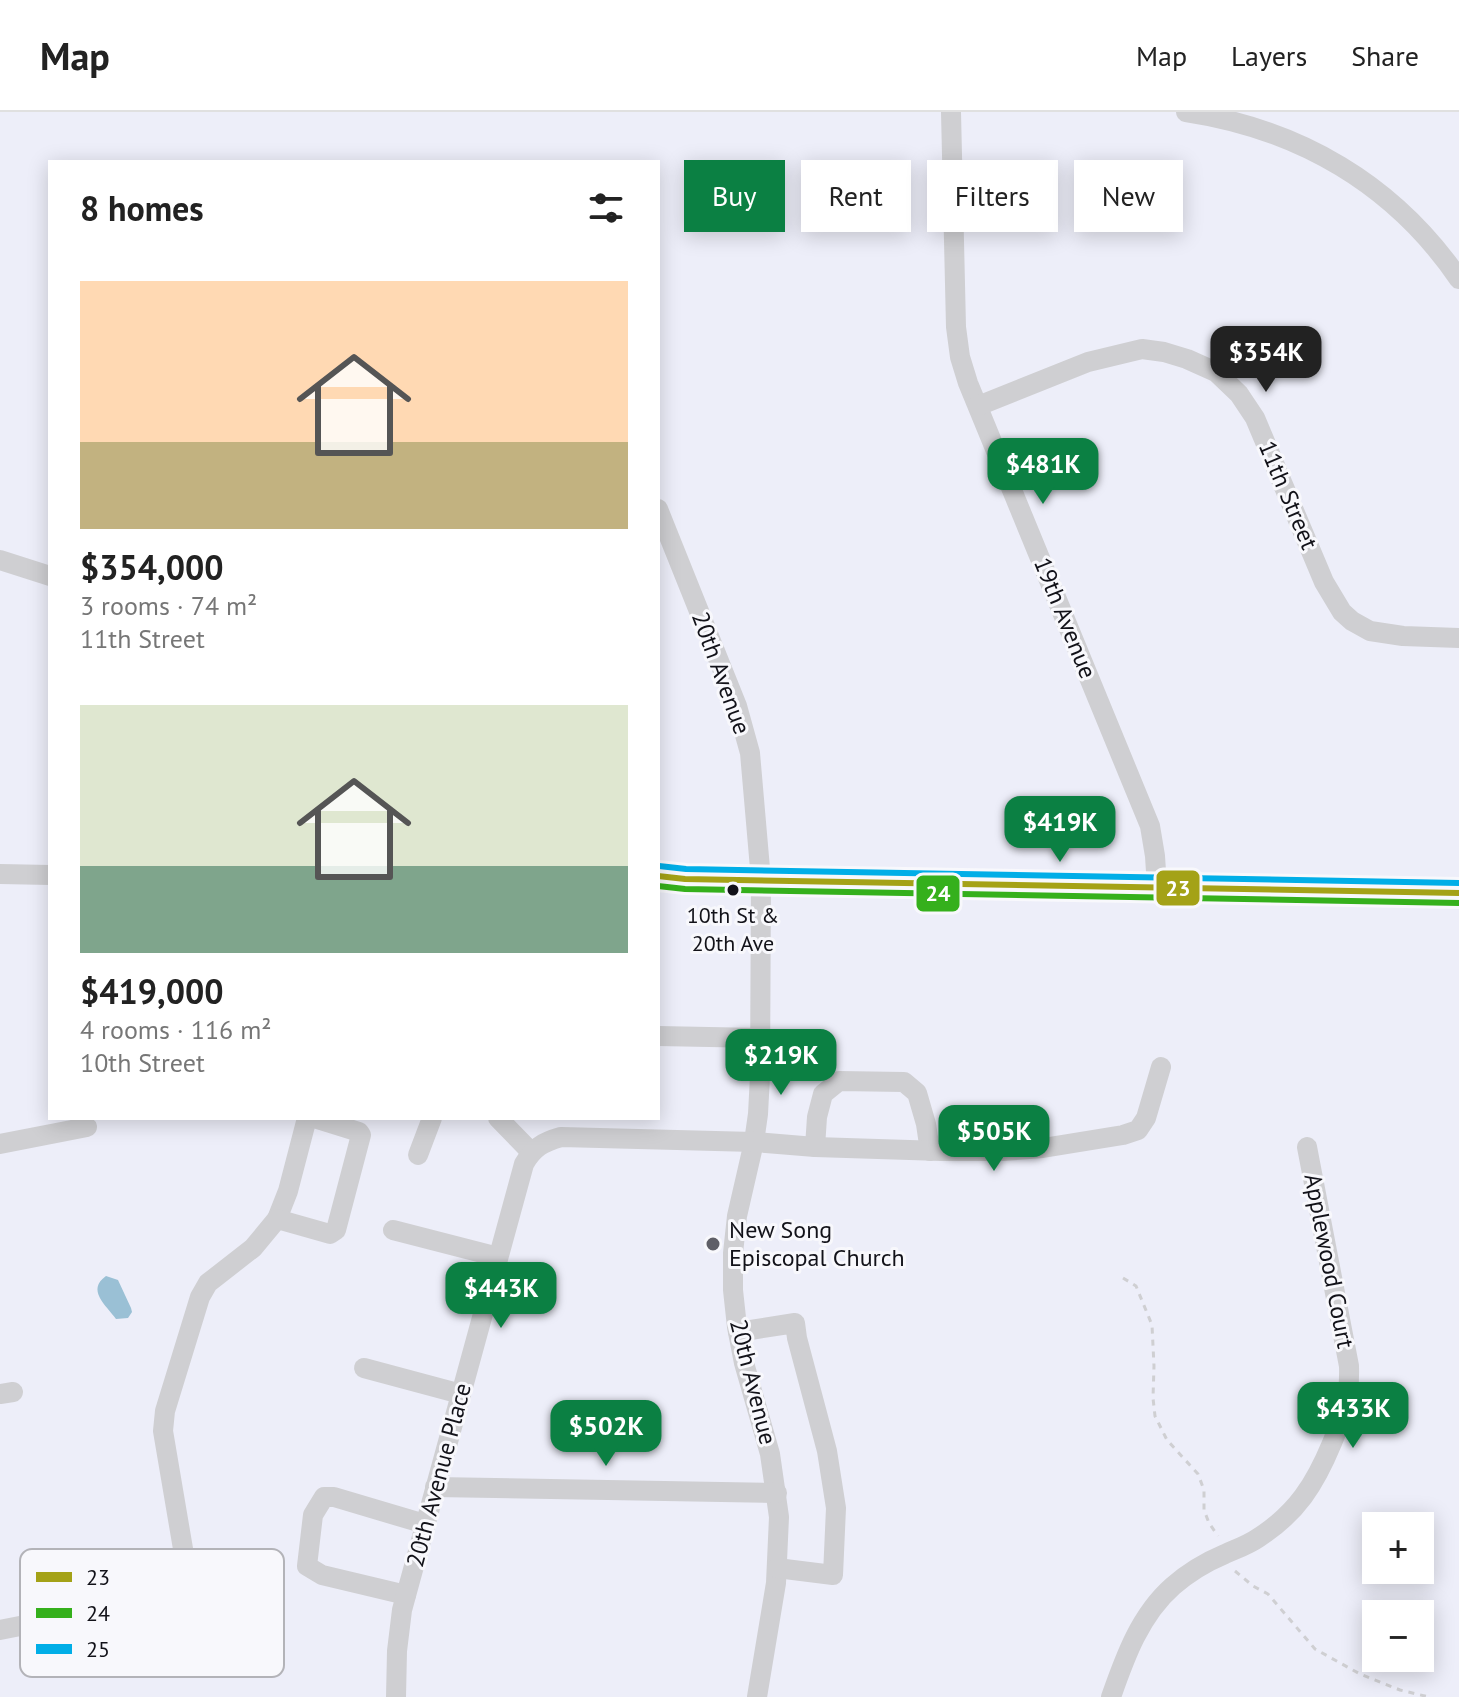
<!DOCTYPE html>
<html lang="en">
<head>
<meta charset="utf-8">
<style>
  body { margin:0; font-family:"PT Sans",sans-serif; background:#f2f2f2; color:#222; height:100vh; display:flex; flex-direction:column; font-size:30px; white-space:nowrap }
  * { box-sizing:border-box; margin:0 }
  p { font-size:26px; color:#767676 }
  .icon { flex:none; width:44px; height:44px; fill:none; stroke:currentColor; stroke-width:2; stroke-linecap:round; stroke-linejoin:round }
  .map { position:relative; flex:1; overflow:hidden }
  .sheet { position:absolute; left:48px; top:48px; width:612px; height:960px; display:flex; flex-direction:column; background:#fff; border-radius:0px; box-shadow:0 4px 20px #0003 }
  .sheet>* { flex:none }
  .guide { position:absolute; left:684px; top:48px; width:654px; height:72px; display:flex; gap:16px }
  .fabs { position:absolute; left:1362px; top:1400px; display:grid; gap:16px }
  .fabs a { display:grid; place-items:center; width:72px; height:72px; border-radius:0px; background:#fff; box-shadow:0 4px 20px #0003; font-size:40px }
  .price { position:absolute; translate:-50% -68px; padding:0 18px; border-radius:16px; background:#0b8043; color:#fff; font-size:26px; line-height:52px; filter:drop-shadow(0 2px 4px #0008) }
  .price::after { content:''; position:absolute; left:50%; top:48px; width:24px; height:18px; margin-left:-12px; background:inherit; clip-path:polygon(0 0,100% 0,50% 100%) }
  .price.active { background:#222; color:#fff }
  ul { padding:0; list-style:none }
  li { display:grid; align-content:center; gap:16px; height:424px; padding:0 32px }
  li span { display:grid; place-items:center; height:248px; border-radius:0px; color:#555 }
  li>.icon { margin-inline-start:auto }
  span .icon { width:144px; height:144px; fill:#fffc; stroke-width:1 }
  li b { font-size:34px }
  h2 { display:flex; justify-content:space-between; align-items:center; height:96px; padding:0 32px; font-size:34px }
  .tag { padding:0 28px; border-radius:0px; background:#fff; box-shadow:0 4px 20px #0003; font-size:28px; line-height:72px }
  .tag.active { background:#0b8043; color:#fff }
  header { display:flex; align-items:center; gap:48px; box-sizing:border-box; height:112px; padding:0 40px; background:#fff; border-bottom:2px solid #e0e0e0 }
  header strong { font-size:38px }
  nav { display:flex; gap:44px; margin-inline-start:auto; font-size:28px }
  .map>svg:first-child { display:block }
  .water { fill:#9ac0d5 }
  .lines { fill:none; stroke-linecap:round; stroke-linejoin:round }
  .path { stroke:#cfcfd2; stroke-width:3; stroke-dasharray:6 6; stroke-linecap:butt }
  .minor { stroke:#cfcfd2; stroke-width:20 }
  .bus-1-casing { stroke:#f8f8fc; stroke-width:12 }
  .bus-2-casing { stroke:#f8f8fc; stroke-width:12 }
  .bus-3-casing { stroke:#f8f8fc; stroke-width:12 }
  .bus-1 { stroke:#a4a217; stroke-width:6 }
  .bus-2 { stroke:#35b01c; stroke-width:6 }
  .bus-3 { stroke:#01aee7; stroke-width:6 }
  .bus-dot { fill:#121219; stroke:#f8f8fc; stroke-width:3 }
  .poi-dot { fill:#5f5f67; stroke:#f8f8fc; stroke-width:3 }
  .labels { text-anchor:middle; stroke-width:6; stroke-linejoin:round; paint-order:stroke }
  .bus-label { font-size:22px; fill:#121219; stroke:#f8f8fc }
  .street-label { font-size:24px; fill:#121219; stroke:#f8f8fc }
  .poi-label { font-size:24px; fill:#121219; stroke:#f8f8fc; text-anchor:start }
  .key { fill:#f8f8fc; stroke:#b3b3b8; stroke-width:2 }
  .key-label { font-size:22px; fill:#121219 }
  .line-badge { stroke:#f8f8fc; stroke-width:3 }
  .badge-label { font-size:22px; text-anchor:middle; font-weight:bold; fill:#fff }
</style>
</head>
<body>
<header>
<strong>Map</strong>
<nav><a>Map</a><a>Layers</a><a>Share</a></nav>
</header>
<div class="map">
<svg width="1459" height="1585" viewBox="0 0 1459 1585">
  <rect width="100%" height="100%" fill="#edeef9"/>
  <!-- water -->
  <path class="water" d="M106,1164L118,1168L131,1196L132,1200L128,1206L116,1207C106,1193 86,1178 106,1164Z"/>
  <g class="lines">
    <!-- path -->
    <g class="path">
      <polyline points="1123,1166 1136,1174 1152,1213 1154,1254 1153,1286 1155,1304 1167,1328 1198,1362 1204,1378 1204,1398 1209,1411 1218,1424"/>
      <polyline points="1235,1459 1253,1474 1268,1482 1315,1537 1360,1562 1400,1578 1429,1585"/>
    </g>
    <!-- minor -->
    <g class="minor">
      <polyline points="951,0 956,215 960,245 968,271 1150,714 1155,744 1157,775"/>
      <path d="M1186,0C1299,17 1394,72 1459,167"/>
      <polyline points="978,294 1088,250 1142,237 1164,240 1187,247 1216,260 1239,282 1255,306 1324,470 1342,500 1352,509 1370,519 1403,524 1459,526"/>
      <polyline points="658,397 737,594 750,641 761,768 760,964 758,1002 754,1030 737,1104 733,1141 733,1178 737,1215 744,1251 770,1342 779,1405 776,1471 757,1585"/>
      <polyline points="0,448 50,464"/>
      <polyline points="0,762 50,763"/>
      <polyline points="658,764 685,767 1459,781"/>
      <polyline points="658,924 760,926"/>
      <polyline points="498,1006 531,1040"/>
      <polyline points="0,1032 87,1015"/>
      <polyline points="815,1035 817,1005 823,982 839,969 904,970 917,981 926,1012 930,1039"/>
      <polyline points="418,1043 432,1006"/>
      <polyline points="277,1107 288,1079 307,1006"/>
      <polyline points="393,1118 498,1145"/>
      <polyline points="738,1220 795,1211 797,1226 827,1339 836,1396 833,1463 777,1456"/>
      <polyline points="364,1256 461,1282"/>
      <polyline points="0,1282 13,1280"/>
      <polyline points="435,1375 777,1381"/>
      <polyline points="406,1483 322,1463 307,1454 313,1403 324,1385 334,1385 425,1412"/>
      <polyline points="0,1518 188,1481 190,1478 163,1319 165,1299 200,1185 208,1171 253,1136 277,1107 330,1122 336,1118 361,1023 359,1020 314,1006"/>
      <path d="M396,1585L397,1539L402,1498L524,1052C533,1036 543,1030 561,1025L754,1030L815,1035L941,1039H1003L1043,1036L1123,1023L1138,1018L1146,1006L1161,955"/>
      <path d="M1111,1585C1125,1545 1140,1503 1173,1474C1189,1460 1206,1450 1225,1442C1236,1437 1248,1433 1258,1426C1297,1401 1315,1372 1332,1331C1344,1302 1350,1286 1349,1254L1307,1035"/>
    </g>
    <defs>
      <polyline id="bus-1" points="658,764 685,767 1459,781"/>
      <polyline id="bus-2" points="658,774 685,777 1459,791"/>
      <polyline id="bus-3" points="659,754 686,757 1459,771"/>
    </defs>
    <!-- bus-1 casing -->
    <use href="#bus-1" class="bus-1-casing"/>
    <!-- bus-2 casing -->
    <use href="#bus-2" class="bus-2-casing"/>
    <!-- bus-3 casing -->
    <use href="#bus-3" class="bus-3-casing"/>
    <!-- bus-1 -->
    <use href="#bus-1" class="bus-1"/>
    <!-- bus-2 -->
    <use href="#bus-2" class="bus-2"/>
    <!-- bus-3 -->
    <use href="#bus-3" class="bus-3"/>
  </g>
  <!-- markers -->
  <circle class="bus-dot" cx="733" cy="778" r="7"/>
  <circle class="poi-dot" cx="713" cy="1132" r="8"/>
  <g class="labels">
    <!-- bus labels -->
    <g class="bus-label">
      <text x="733" y="811">10th St &amp;<tspan x="733" dy="28">20th Ave</tspan></text>
    </g>
    <!-- street labels -->
    <g class="street-label">
      <text transform="translate(1288 383) rotate(67)" y="8">11th Street</text>
      <text transform="translate(1065 506) rotate(68)" y="8">19th Avenue</text>
      <text transform="translate(721 561) rotate(70)" y="8">20th Avenue</text>
      <text transform="translate(1329 1149) rotate(79)" y="8">Applewood Court</text>
      <text transform="translate(753 1270) rotate(76)" y="8">20th Avenue</text>
      <text transform="translate(439 1363) rotate(-75)" y="8">20th Avenue Place</text>
    </g>
    <!-- poi labels -->
    <g class="poi-label">
      <text x="729" y="1126">New Song<tspan x="729" dy="28">Episcopal Church</tspan></text>
    </g>
  </g>
  <!-- legend -->
  <rect x="20" y="1437" width="264" height="128" rx="12" class="key"/>
  <rect x="36" y="1460" width="36" height="10" fill="#a4a217"/>
  <rect x="36" y="1496" width="36" height="10" fill="#35b01c"/>
  <rect x="36" y="1532" width="36" height="10" fill="#01aee7"/>
  <g class="key-label">
    <text x="86" y="1473">23</text>
    <text x="86" y="1509">24</text>
    <text x="86" y="1545">25</text>
  </g>
  <g class="line-badge">
    <rect x="1155" y="757" width="46" height="38" rx="8" fill="#a4a217"/>
    <rect x="915" y="762" width="46" height="39" rx="8" fill="#35b01c"/>
  </g>
  <g class="badge-label">
    <text x="1178" y="784">23</text>
    <text x="938" y="789">24</text>
  </g>
</svg>
<div class="fabs">
<a>+</a>
<a>−</a>
</div>
<b class="price active" style="left:1266px;top:282px">$354K</b>
<b class="price" style="left:1043px;top:394px">$481K</b>
<b class="price" style="left:1060px;top:752px">$419K</b>
<b class="price" style="left:781px;top:985px">$219K</b>
<b class="price" style="left:994px;top:1061px">$505K</b>
<b class="price" style="left:501px;top:1218px">$443K</b>
<b class="price" style="left:1353px;top:1338px">$433K</b>
<b class="price" style="left:606px;top:1356px">$502K</b>
<div class="guide">
<a class="tag active">Buy</a>
<a class="tag">Rent</a>
<a class="tag">Filters</a>
<a class="tag">New</a>
</div>
<section class="sheet">
<h2>8 homes<svg class="icon" aria-label="filters" viewBox="0 0 24 24"><path d="M4 7h16M4 17h16"/><circle cx="9" cy="7" r="2"/><circle cx="15" cy="17" r="2"/></svg></h2>
<ul>
<li><span style="background:linear-gradient(#ffd9b3 65%,#c2b280 0)"><svg class="icon" aria-label="home" viewBox="0 0 24 24"><path d="M3 11l9-7 9 7M6 9v11h12V9"/></svg></span><div><b>$354,000</b><p>3 rooms · 74 m²</p><p>11th Street</p></div></li>
<li><span style="background:linear-gradient(#dfe7d0 65%,#7fa58c 0)"><svg class="icon" aria-label="home" viewBox="0 0 24 24"><path d="M3 11l9-7 9 7M6 9v11h12V9"/></svg></span><div><b>$419,000</b><p>4 rooms · 116 m²</p><p>10th Street</p></div></li>
</ul>
</section>
</div>
</body>
</html>
